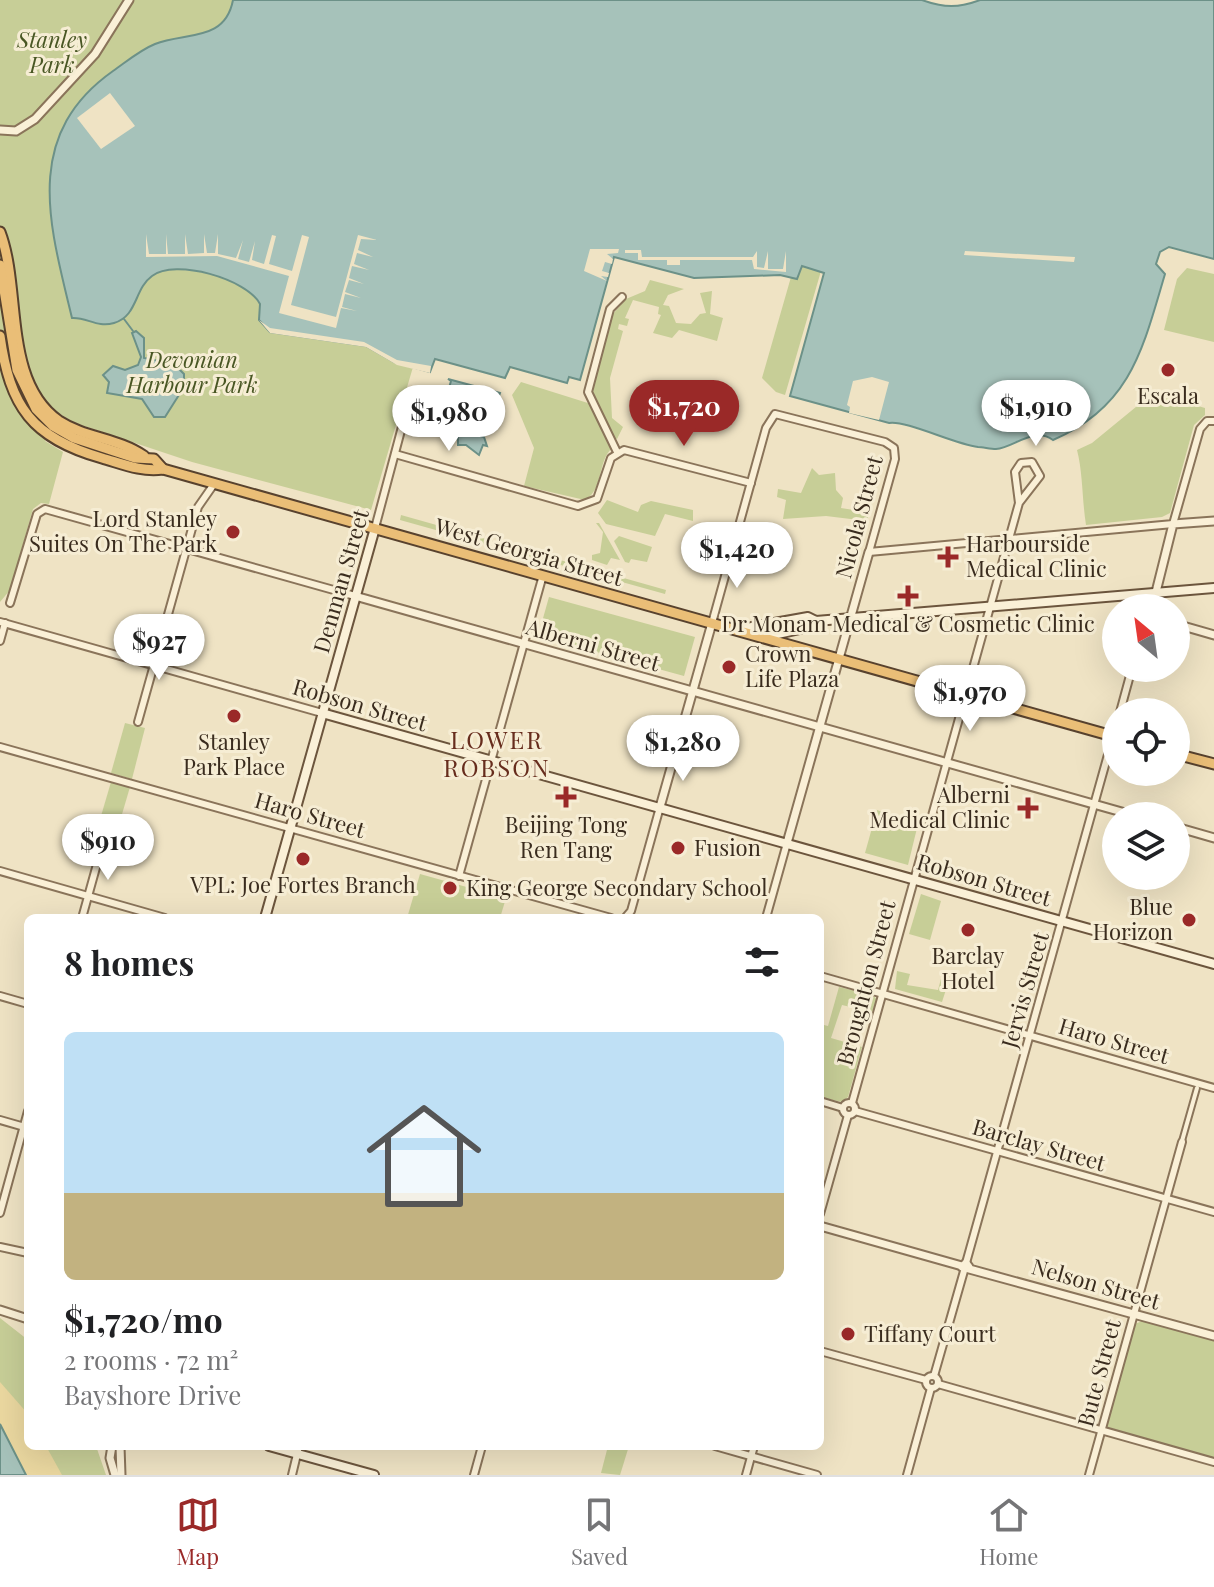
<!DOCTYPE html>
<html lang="en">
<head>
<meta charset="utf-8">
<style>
  body { margin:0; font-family:"Playfair Display",serif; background:#f2f2f2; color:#202124; height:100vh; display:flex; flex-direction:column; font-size:30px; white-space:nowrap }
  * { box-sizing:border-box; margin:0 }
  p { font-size:26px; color:#757577 }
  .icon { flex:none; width:44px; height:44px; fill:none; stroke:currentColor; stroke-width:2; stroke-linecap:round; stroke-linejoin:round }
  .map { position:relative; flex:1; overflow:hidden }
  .details { position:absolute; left:24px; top:914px; width:800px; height:536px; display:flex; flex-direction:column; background:#fff; border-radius:12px; box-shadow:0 8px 32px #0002 }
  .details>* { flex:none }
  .needle { width:52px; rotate:331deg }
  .fabs { position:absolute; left:1102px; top:594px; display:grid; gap:16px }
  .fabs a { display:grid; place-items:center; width:88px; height:88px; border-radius:50%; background:#fff; box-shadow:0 8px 32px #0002; font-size:40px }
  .price { position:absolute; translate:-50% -68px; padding:0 18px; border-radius:28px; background:#fff; color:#222; font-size:26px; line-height:52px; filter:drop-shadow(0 2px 4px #0008) }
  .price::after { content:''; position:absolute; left:50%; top:48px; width:24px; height:18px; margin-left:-12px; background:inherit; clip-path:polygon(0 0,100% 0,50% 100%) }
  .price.on { background:#9a2928; color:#fff }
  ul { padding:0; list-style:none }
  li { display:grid; align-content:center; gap:16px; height:424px; padding:0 40px }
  li span { display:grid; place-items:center; height:248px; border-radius:12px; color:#555 }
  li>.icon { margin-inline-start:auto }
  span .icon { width:144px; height:144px; fill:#fffc; stroke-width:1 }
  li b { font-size:34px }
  h2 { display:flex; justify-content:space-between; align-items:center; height:96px; padding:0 40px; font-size:34px }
  .tabs { display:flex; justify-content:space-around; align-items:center; height:112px; border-top:2px solid #e0e0e0; background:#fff; font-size:22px; color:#757577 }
  .tabs a { display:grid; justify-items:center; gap:4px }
  .tabs .on { color:#9a2928 }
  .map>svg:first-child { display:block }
  .green { fill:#c7ce97 }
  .sand { fill:#ebd8a0 }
  .water { fill:#a6c2ba; stroke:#6c9188; stroke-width:2 }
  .pier { fill:#efe3c4 }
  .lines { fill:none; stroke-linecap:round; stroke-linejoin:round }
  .stream { stroke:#6c9188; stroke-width:2 }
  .pedestrian-casing { stroke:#8a745a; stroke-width:8 }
  .minor-casing { stroke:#8a745a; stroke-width:10 }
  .tertiary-casing { stroke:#8a745a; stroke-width:11 }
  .secondary-casing { stroke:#6c553d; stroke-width:12 }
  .trunk-casing { stroke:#58422e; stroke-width:13 }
  .pedestrian { stroke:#faf0d7; stroke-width:4 }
  .minor { stroke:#faf0d7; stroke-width:6 }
  .tertiary { stroke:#faf0d7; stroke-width:7 }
  .secondary { stroke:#faf0d7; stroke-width:8 }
  .trunk { stroke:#eabe77; stroke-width:9 }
  .poi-dot { fill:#9a2928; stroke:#f6edd4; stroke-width:3 }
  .labels { text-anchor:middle; stroke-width:6; stroke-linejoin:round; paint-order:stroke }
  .park-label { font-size:22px; font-style:italic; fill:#495724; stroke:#f6edd4 }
  .poi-label { font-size:22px; fill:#3a2c1e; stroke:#f6edd4 }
  .street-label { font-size:22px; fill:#3a2c1e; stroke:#f6edd4 }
  .neighbourhood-label { font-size:24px; letter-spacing:2px; fill:#672d1d; stroke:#f6edd4 }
</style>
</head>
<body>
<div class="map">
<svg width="1214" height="1475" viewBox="0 0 1214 1475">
  <rect width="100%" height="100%" fill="#efe3c4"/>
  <!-- green -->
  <g class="green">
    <path d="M0,0H233C225,42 186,32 155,44C140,50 126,62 113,71C21,136 50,225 72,317L130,313C138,299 141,280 157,273C178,263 250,278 259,302C261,307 259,315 259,320L367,346L413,367L371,510L192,462L75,423L53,410L45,441L63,452L49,504L41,503L33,509L10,590L0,602Z"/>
    <polygon points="802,266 821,271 785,395 776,392 762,378 791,277 797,279"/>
    <polygon points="1187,268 1214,274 1214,342 1164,330 1177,279"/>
    <polygon points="650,280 684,289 668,295 663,305 669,306 676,323 691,324 700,314 706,313 700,293 712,291 710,314 723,318 717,341 679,330 672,338 653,333 661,315 658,314 659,307 633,300 625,318 629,319 627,326 619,324 618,329 623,331 610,378 612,418 623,427 617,439 613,438 592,390 612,315 626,299 645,291"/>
    <path d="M521,382L591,404L612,448C597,462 604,489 585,500L524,486L534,448L512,395Z"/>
    <path d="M1153,393L1205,408V415L1194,425L1170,513L1162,517L1086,525C1082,500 1083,473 1077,450L1092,443Z"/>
    <polygon points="812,468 819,475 835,473 836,490 843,498 841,508 860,511 867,499 873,500 867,521 826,516 783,519 786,500 777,497 778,489 801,493"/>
    <polygon points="607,500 638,512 641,505 651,501 693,510 693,521 665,514 655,536 606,524 598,513"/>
    <polygon points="401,515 666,590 665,594 400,520"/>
    <polygon points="596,523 599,523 620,560 611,558 607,565 592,560 592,555 600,553 603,532"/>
    <polygon points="619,536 652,547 647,562 631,559 629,563 625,562 614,541"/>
    <polygon points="549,597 695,637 684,676 538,636"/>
    <polygon points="170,634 195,641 188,665 163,658"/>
    <polygon points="125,723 145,728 132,779 111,773"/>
    <polygon points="111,782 130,787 115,838 96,833"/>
    <polygon points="877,810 918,824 908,865 865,853"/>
    <polygon points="420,874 506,898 500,918 407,918"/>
    <polygon points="921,894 941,901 930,940 909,934"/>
    <polygon points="897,971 910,974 907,985 938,990 942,975 950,977 942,1002 895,989"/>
    <polygon points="839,987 873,995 877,1000 872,1012 842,1005 831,1038 862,1047 848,1097 842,1102 820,1097 820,1024 828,1026"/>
    <polygon points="0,1318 28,1340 28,1446 96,1446 106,1475 26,1475 0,1424"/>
    <polygon points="1142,1321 1214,1341 1214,1458 1107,1427 1135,1324"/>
    <polygon points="608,1446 629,1446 620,1475 601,1473"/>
  </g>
  <!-- sand -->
  <polygon class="sand" points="0,1382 28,1414 28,1446 46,1446 62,1475 0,1475"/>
  <!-- water -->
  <g class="water">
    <path d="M233,0H922C944,8 959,8 980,0H1214V259L1169,247L1160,252L1156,264L1165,274C1143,348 1131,407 1053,440C1033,426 1014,448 996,449C990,449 983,447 978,447C954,444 906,420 889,423L790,396L824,273L802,266L797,279L780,275L694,278L614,257L580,380L569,377L567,383L510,367L505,378L435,359L430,372L394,362L366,346L270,332L259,320L260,304C247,279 175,258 152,276C134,289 138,316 114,323C97,328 87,317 72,318C50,226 21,136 113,71C126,62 140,50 155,44C186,32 225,42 233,0Z"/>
    <polygon points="136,331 144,338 144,358 174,364 184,374 184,387 165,417 154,417 142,399 107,393 109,382 103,375 113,366 125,370 138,365 141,357 132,333"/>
    <polygon points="448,379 500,393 498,399 480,394 480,409 470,408 477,411 479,420 472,421 481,424 484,433 475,434 484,437 487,446 483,445 479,455 466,445 458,445 457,388 449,388 451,381"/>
    <polygon points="0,1424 26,1475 0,1475"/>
  </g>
  <!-- pier -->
  <g class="pier">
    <polygon points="110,93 135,126 101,149 77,118"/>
    <polygon points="146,234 149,254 166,254 166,234 168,254 185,254 185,234 188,254 204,253 204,234 207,253 215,253 218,234 218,254 236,258 243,240 238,259 249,262 255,241 252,260 264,264 272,235 276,236 269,264 292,271 302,235 309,237 291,305 336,317 358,235 377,240 361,239 358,250 373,257 357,253 354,264 369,270 352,266 349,278 364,284 349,280 345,292 361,298 345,294 342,307 357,311 341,308 336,328 279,313 289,276 217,256 146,257"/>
    <polygon points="590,249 619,249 618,253 607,254 613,259 612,264 605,262 602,271 609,273 608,277 601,276 607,281 584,271"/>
    <polygon points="625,250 641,250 642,257 753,257 757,251 757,267 764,268 768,251 768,269 783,269 786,251 786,272 754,269 752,260 680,260 680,265 667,265 667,260 638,260 638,253 625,253"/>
    <polygon points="965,251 1075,257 1074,262 964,255"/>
    <polygon points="259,320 270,328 364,342 397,360 431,366 430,373 397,365 366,347 270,333"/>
    <polygon points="872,377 889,382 879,420 849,413 850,407 847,405 853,381"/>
  </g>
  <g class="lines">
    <!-- stream -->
    <polyline class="stream" points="124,319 133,331"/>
    <defs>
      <polyline id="pedestrian" points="1182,1141 1197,1088"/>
      <g id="minor">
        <polyline points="617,452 588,392 610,309 622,297"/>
        <polyline points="395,454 578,506 597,499 611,458 624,450 751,483"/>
        <polyline points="375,528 411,393"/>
        <polyline points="735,541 755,547"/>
        <polyline points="733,549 754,554"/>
        <polyline points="10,603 37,514 45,509 355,596"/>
        <polyline points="0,622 322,713"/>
        <polyline points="712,623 766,428 775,414 885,442 894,448 895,459 869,552 1173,524 1200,429 1207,421 1214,421"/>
        <polyline points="0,641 5,623"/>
        <polyline points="1120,712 1132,668"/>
        <polyline points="138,722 198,507 214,484"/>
        <polyline points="0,747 611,918"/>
        <polyline points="0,871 165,918"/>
        <polyline points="459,876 543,575"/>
        <polyline points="82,918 104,839"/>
        <polyline points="625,918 631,911 660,807"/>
        <polyline points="766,918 787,843"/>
        <polyline points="820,976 1214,1088"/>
        <polyline points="0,996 28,1004"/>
        <polyline points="820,1101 843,1108"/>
        <circle cx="849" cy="1109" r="6"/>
        <polyline points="852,1103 1019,503 1040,476 1032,462 1021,463 1015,472 1019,503"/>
        <polyline points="855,1111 1214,1212"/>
        <polyline points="0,1120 28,1128"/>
        <polyline points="0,1213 28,1111"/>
        <polyline points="820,1214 848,1115"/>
        <polyline points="0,1247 28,1253"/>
        <polyline points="966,1263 1116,726"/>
        <polyline points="820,1351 926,1380"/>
        <circle cx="932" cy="1382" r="6"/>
        <polyline points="934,1376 964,1271"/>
        <polyline points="938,1384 1214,1462"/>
        <polyline points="715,1446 817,1475"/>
        <polyline points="292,1475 299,1446"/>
        <polyline points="474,1475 482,1446"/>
        <polyline points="746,1475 754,1446"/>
        <polyline points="907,1475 931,1388"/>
        <polyline points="1089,1475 1182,1142"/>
      </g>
      <g id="tertiary">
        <polyline points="0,130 16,131 35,119 95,54 129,0"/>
        <polyline points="355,596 1136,816"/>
        <polyline points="1152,608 1173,524 1214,521"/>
        <polyline points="1176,624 1214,635"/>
        <polyline points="660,807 712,623"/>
        <polyline points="1176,827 1214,838"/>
        <polyline points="787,843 869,552"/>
        <polyline points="820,1226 962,1266"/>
        <polyline points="969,1267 966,1263 962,1267 1214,1336"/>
        <polyline points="0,1310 28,1319"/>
        <polyline points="112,1446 110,1458 115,1475"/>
        <polyline points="120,1446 121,1475"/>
      </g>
      <g id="secondary">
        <polyline points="735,630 808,617 816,621 1214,588"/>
        <polyline points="764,637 809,627 816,621"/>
        <polyline points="322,713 1214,964"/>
        <polyline points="265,918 375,528"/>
        <polyline points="269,1446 374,1475"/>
      </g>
      <g id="trunk">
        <path d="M0,232C22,290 2,381 59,421C85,438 118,438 144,456"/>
        <polyline points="0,265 17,370 36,409 53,426 74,438 135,458 154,459 163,469"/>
        <path d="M0,336C10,407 32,438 102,458C123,464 141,472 163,469L1116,737"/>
        <polyline points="1176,754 1214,764"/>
      </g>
    </defs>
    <!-- pedestrian casing -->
    <use href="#pedestrian" class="pedestrian-casing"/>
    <!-- minor casing -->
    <use href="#minor" class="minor-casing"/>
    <!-- tertiary casing -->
    <use href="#tertiary" class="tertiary-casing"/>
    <!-- secondary casing -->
    <use href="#secondary" class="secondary-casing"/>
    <!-- trunk casing -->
    <use href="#trunk" class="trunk-casing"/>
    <!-- pedestrian -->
    <use href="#pedestrian" class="pedestrian"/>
    <!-- minor -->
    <use href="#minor" class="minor"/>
    <!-- tertiary -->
    <use href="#tertiary" class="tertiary"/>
    <!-- secondary -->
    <use href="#secondary" class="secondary"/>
    <!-- trunk -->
    <use href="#trunk" class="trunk"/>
  </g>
  <!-- markers -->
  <g class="poi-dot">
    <circle cx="1168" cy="370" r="8"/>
    <circle cx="233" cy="532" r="8"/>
    <path d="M944 545h8v8h8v8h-8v8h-8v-8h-8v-8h8z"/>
    <path d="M904 584h8v8h8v8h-8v8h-8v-8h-8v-8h8z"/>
    <circle cx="729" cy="667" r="8"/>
    <circle cx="234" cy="716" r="8"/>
    <path d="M562 785h8v8h8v8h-8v8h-8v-8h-8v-8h8z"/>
    <path d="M1024 796h8v8h8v8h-8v8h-8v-8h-8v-8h8z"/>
    <circle cx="678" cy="848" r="8"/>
    <circle cx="303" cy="859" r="8"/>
    <circle cx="450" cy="888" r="8"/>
    <circle cx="1189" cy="920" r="8"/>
    <circle cx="968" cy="930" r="8"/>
    <circle cx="848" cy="1334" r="8"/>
  </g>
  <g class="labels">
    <!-- park labels -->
    <g class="park-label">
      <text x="52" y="48">Stanley<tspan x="52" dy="25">Park</tspan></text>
      <text x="192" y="368">Devonian<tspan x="192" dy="25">Harbour Park</tspan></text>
    </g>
    <!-- poi labels -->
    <g class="poi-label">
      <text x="1168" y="404">Escala</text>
      <text x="217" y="527" text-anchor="end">Lord Stanley<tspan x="217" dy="25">Suites On The Park</tspan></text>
      <text x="966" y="552" text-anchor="start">Harbourside<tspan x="966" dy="25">Medical Clinic</tspan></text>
      <text x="908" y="632">Dr Monam Medical &amp; Cosmetic Clinic</text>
      <text x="745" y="662" text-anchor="start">Crown<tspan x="745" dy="25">Life Plaza</tspan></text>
      <text x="234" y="750">Stanley<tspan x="234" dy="25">Park Place</tspan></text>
      <text x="1010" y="803" text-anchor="end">Alberni<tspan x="1010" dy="25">Medical Clinic</tspan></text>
      <text x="566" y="833">Beijing Tong<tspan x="566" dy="25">Ren Tang</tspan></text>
      <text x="694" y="856" text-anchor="start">Fusion</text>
      <text x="303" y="893">VPL: Joe Fortes Branch</text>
      <text x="466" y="896" text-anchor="start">King George Secondary School</text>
      <text x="1173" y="915" text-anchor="end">Blue<tspan x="1173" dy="25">Horizon</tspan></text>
      <text x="968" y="964">Barclay<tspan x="968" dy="25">Hotel</tspan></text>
      <text x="864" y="1342" text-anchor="start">Tiffany Court</text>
    </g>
    <!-- street labels -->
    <g class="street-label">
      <text transform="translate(859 517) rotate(-75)" y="8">Nicola Street</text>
      <text transform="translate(529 552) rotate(16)" y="8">West Georgia Street</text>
      <text transform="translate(341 581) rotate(-74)" y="8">Denman Street</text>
      <text transform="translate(593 645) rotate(16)" y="8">Alberni Street</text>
      <text transform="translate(360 705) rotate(16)" y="8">Robson Street</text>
      <text transform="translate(310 815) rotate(16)" y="8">Haro Street</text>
      <text transform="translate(984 880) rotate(16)" y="8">Robson Street</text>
      <text transform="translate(866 983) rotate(-75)" y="8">Broughton Street</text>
      <text transform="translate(1025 990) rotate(-74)" y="8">Jervis Street</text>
      <text transform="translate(1114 1041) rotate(16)" y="8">Haro Street</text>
      <text transform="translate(1039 1145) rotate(16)" y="8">Barclay Street</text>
      <text transform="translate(1096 1284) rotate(16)" y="8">Nelson Street</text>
      <text transform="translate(1099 1373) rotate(-75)" y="8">Bute Street</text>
    </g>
    <!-- neighbourhood labels -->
    <g class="neighbourhood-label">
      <text x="497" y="749">LOWER<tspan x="497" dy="28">ROBSON</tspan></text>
    </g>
  </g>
</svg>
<div class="fabs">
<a><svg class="needle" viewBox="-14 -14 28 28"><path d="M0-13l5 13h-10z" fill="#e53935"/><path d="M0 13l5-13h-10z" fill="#757577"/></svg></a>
<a><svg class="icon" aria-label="locate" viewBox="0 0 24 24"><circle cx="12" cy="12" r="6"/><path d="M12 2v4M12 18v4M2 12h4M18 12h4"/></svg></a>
<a><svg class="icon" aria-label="layers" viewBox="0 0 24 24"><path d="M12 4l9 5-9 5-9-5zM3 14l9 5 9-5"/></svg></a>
</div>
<b class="price on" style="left:684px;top:448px">$1,720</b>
<b class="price" style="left:1036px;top:448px">$1,910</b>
<b class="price" style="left:449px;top:453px">$1,980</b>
<b class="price" style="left:737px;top:590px">$1,420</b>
<b class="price" style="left:159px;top:682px">$927</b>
<b class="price" style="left:970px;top:733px">$1,970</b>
<b class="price" style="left:683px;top:783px">$1,280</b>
<b class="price" style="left:108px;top:882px">$910</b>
<section class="details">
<h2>8 homes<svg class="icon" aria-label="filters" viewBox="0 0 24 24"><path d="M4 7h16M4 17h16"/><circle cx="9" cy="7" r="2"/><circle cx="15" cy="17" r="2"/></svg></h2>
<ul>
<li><span style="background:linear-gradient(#bfe0f5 65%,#c2b280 0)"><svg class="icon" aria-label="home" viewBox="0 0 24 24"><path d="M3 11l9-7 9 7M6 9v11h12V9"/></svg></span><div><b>$1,720/mo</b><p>2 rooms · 72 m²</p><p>Bayshore Drive</p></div></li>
</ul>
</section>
</div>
<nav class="tabs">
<a class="on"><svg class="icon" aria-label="map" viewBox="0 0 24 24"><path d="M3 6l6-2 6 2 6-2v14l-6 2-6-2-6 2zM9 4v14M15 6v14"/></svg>Map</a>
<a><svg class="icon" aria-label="saved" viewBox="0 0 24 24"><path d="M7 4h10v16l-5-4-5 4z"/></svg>Saved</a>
<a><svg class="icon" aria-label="home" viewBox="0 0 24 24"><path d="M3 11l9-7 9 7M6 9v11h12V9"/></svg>Home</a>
</nav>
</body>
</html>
